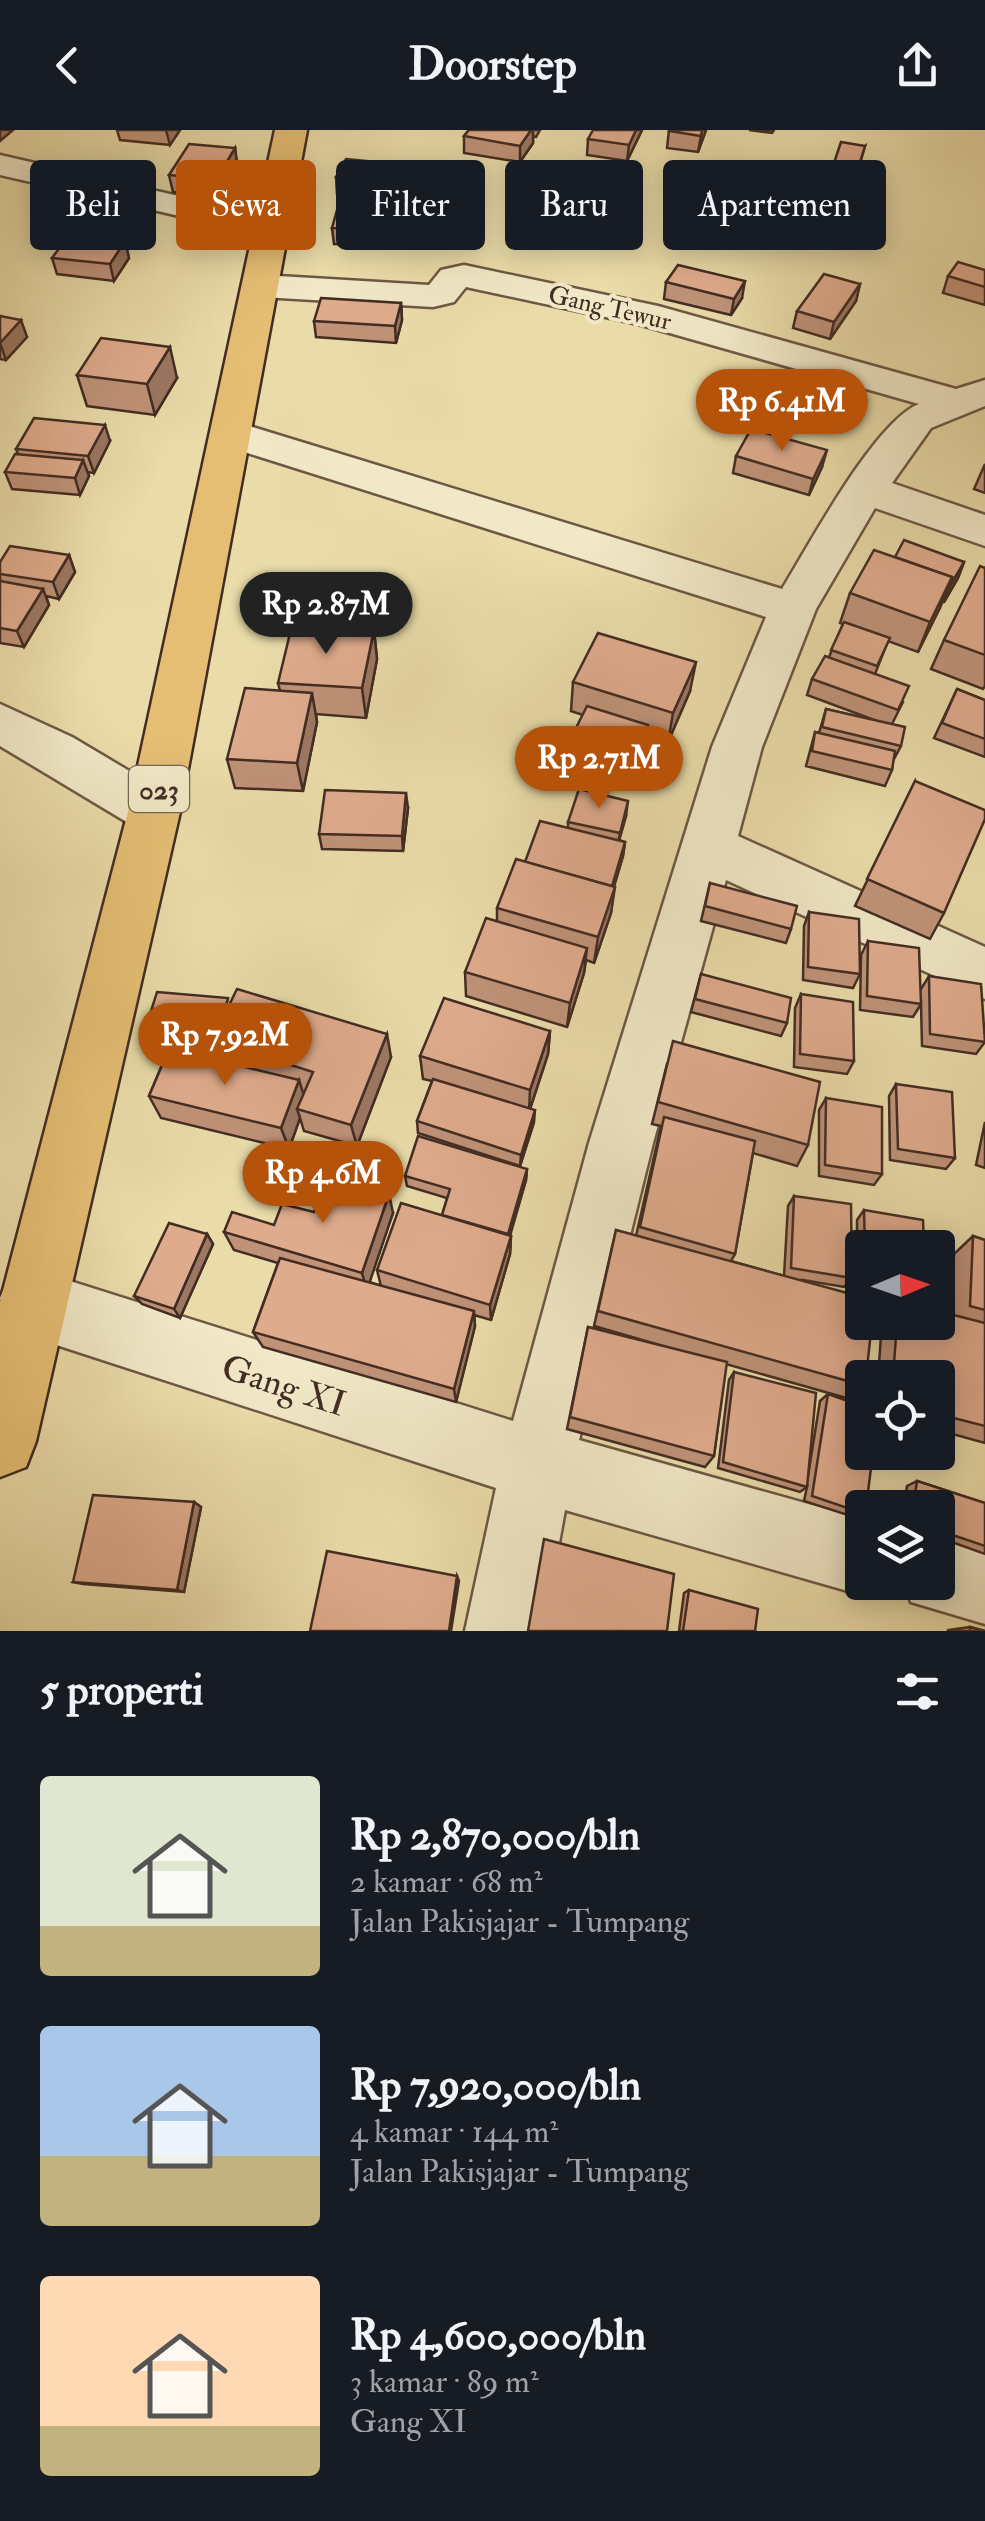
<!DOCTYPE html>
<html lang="id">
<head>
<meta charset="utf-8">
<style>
  body { margin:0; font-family:"IM FELL Double Pica",serif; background:#20242c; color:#f1f3f6; height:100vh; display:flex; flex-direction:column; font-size:38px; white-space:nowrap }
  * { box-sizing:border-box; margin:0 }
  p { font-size:32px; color:#9ea1a6 }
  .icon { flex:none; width:55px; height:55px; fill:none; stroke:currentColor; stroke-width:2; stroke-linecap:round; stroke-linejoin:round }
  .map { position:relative; height:1501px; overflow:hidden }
  .details { display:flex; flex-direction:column; background:#171b24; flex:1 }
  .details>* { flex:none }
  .guide { position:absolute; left:30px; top:30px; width:925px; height:90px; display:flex; gap:20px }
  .needle { width:65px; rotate:88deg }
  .controls { position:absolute; left:845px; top:1100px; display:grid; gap:20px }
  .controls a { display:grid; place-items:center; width:110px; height:110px; border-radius:10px; background:#171b24; box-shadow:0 5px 25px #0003; font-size:50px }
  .price { position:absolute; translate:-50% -85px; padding:0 22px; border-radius:35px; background:#b45309; color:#fff; font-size:32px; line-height:65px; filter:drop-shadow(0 2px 5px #0008) }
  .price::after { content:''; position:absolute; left:50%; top:60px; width:30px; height:22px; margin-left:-15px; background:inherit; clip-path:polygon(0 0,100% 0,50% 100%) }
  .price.selected { background:#222; color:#fff }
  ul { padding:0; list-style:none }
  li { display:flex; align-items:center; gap:30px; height:250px; padding:0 40px }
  li span { display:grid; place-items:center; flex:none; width:280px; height:200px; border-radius:10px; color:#555 }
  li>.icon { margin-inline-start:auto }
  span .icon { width:120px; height:120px; fill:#fffc; stroke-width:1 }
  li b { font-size:42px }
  h2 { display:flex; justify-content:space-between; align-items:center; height:120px; padding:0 40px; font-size:42px }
  .tag { padding:0 35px; border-radius:10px; background:#171b24; box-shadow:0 5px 25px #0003; font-size:35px; line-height:90px }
  .tag.selected { background:#b45309; color:#fff }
  header { display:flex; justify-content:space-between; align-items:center; height:130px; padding:0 40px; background:#171b24; font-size:45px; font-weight:700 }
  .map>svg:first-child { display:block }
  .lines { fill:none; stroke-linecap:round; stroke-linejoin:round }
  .street-casing { stroke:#6c5844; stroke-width:5 }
  .primary-casing { stroke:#422c23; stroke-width:5 }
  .street { fill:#f1e8c7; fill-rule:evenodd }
  .primary { fill:#e5be74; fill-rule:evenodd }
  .wall { fill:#c09379; stroke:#422c23; stroke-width:2.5 }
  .shaded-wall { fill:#9c7863; stroke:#422c23; stroke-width:2.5 }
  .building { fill:#dfab8d; stroke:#422c23; stroke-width:2.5 }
  .labels { text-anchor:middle; stroke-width:8; stroke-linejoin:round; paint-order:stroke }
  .far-street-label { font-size:25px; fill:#422c23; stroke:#f1e8c7 }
  .shield { fill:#f1e8c7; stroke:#766454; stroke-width:2.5 }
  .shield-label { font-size:28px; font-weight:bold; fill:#422c23 }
  .near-street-label { font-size:35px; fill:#422c23; stroke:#f1e8c7 }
</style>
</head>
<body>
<header><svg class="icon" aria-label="back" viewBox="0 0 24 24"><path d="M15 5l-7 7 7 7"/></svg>Doorstep<svg class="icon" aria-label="share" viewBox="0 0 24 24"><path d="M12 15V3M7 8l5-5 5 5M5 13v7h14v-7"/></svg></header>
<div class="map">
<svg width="985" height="1501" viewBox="0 0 985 1501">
  <rect width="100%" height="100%" fill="#eadca9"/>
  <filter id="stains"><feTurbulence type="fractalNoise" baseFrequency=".002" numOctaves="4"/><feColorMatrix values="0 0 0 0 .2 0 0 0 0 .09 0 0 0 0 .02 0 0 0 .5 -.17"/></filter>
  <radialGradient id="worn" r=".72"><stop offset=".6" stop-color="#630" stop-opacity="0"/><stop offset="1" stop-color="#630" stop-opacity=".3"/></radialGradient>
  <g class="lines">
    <defs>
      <g id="street">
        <polygon points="0,25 283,90 288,97 283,104 271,107 0,45"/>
        <path d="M464,135L658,176L956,259L985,250V276L931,298L892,353L985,385V416L875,378L816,479L762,617L738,706L985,817V869L726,750L653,1013L579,1310L862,1389V1452H889L862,1465L565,1380L543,1501H465L496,1358L32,1207L8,1197L0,1168L8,1149L32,1139L513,1291L589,1013L712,617L766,487L216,313L210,304L216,295L231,291L246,295L782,459C809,415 875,291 919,274L638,194L466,157L454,172L433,177L262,167L249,164L244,156L249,148L262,145L429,155L441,140Z"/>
        <polygon points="0,574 72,607 173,667 180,682 173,697 154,703 135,697 0,616"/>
        <polygon points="938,1407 985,1418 985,1494 911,1472 903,1452 938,1452"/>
      </g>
      <polygon id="primary" points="275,0 307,0 180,682 36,1311 26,1337 0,1347 0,1172 128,682"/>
    </defs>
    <!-- street casing -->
    <use href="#street" class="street-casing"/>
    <!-- primary casing -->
    <use href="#primary" class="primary-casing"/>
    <!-- street -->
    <use href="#street" class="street"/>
    <!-- primary -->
    <use href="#primary" class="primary"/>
  </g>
  <!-- wall -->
  <g class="wall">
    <polygon points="117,0 180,0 170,15 120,10"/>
    <polygon points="469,0 540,0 536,7 533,6 533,13 520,32 464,23 464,6"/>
    <polygon points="642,0 627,31 587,25 588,9"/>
    <polygon points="669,0 706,0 698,22 667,18"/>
    <polygon points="749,0 774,0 772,3"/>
    <polygon points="865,16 852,62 827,58 831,42"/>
    <polygon points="235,18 237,34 219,66 173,62 169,45"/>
    <polygon points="407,35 408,52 400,70 337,64 336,47"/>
    <polygon points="832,67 828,83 813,102 771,90 774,73"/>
    <polygon points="427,82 428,99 425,117 334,114 332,98"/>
    <polygon points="125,111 129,128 114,151 57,144 52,128"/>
    <polygon points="985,140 985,175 943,163 948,146"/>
    <polygon points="666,152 742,168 731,185 664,169"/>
    <polygon points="860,154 856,171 830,209 793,198 797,181"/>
    <polygon points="401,173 402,190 396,213 316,207 314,191"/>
    <polygon points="0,186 27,207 6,230 0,229"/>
    <polygon points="77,245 177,248 155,285 87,276"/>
    <polygon points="110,311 94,343 87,342 89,346 80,365 12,359 5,342 18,324 16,319"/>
    <polygon points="736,326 822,337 809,365 733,343"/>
    <polygon points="985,334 985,363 974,359"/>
    <polygon points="69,425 75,442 59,469 46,466 49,475 24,517 0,513 0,432"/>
    <polygon points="895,427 964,432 958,448 944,472 942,472 918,522 888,511 875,544 903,572 892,594 901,616 893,631 892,640 885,656 806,636 815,602 819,603 826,579 877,591 807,565 812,549 829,527 843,494 840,493 850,463"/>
    <polygon points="985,438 985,556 983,559 931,539 944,510"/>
    <polygon points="374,500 377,529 366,588 316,584 317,592 303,661 235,658 227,629 280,561 278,553"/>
    <polygon points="573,552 690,561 668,612 647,605 646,611 628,651 565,631 567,616 583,585 571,581"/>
    <polygon points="957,559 985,570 985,627 934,608"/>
    <polygon points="915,651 944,783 930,809 855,776"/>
    <polygon points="408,678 403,721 322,719 319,704"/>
    <polygon points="626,686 619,710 625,712 623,726 614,757 611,783 594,833 586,830 584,843 567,897 466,866 465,842 497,791 497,778 525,732 568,698 568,692"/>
    <polygon points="710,753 791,799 786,813 701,791"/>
    <polygon points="809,782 860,844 853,858 803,850 804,796"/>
    <polygon points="868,811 921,859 929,846 985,912 976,924 922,916 921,874 913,887 860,880 861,825"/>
    <polygon points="701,844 787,893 781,906 691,882"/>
    <polygon points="801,864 854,931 847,944 794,937 795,878"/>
    <polygon points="230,874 391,927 357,1016 304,1001 300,988 289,1019 161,988 149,966 165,928 148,926 141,913"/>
    <polygon points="550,901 548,924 530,979 534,992 520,1036 418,1003 417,991 432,951 423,949 420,926"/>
    <polygon points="667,934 808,1015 797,1036 753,1023 735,1124 731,1131 784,1146 788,1076 794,1066 852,1148 844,1157 803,1150 862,1248 862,1258 850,1269 726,1234 714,1326 705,1337 567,1299 588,1197 670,1218 594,1196 616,1100 636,1106 661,996 652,994"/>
    <polygon points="896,954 955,1028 946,1039 890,1030 889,966"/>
    <polygon points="826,968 882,1044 874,1055 819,1046 819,980"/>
    <polygon points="985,992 985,1038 976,1035"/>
    <polygon points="527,1039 526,1050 510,1106 511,1106 510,1124 491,1190 474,1185 475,1196 456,1272 263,1217 253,1202 278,1133 234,1120 224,1102 274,1095 314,1082 393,1083 369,1152 381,1156 377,1140 442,1086 447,1068 407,1056 405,1046"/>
    <polygon points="864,1080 924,1118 862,1118 862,1164 857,1164 857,1090"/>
    <polygon points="207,1104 213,1114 180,1188 142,1174 134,1166"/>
    <polygon points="973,1106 985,1110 985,1313 938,1300 938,1248 878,1248 882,1192 938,1192 951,1185 954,1124"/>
    <polygon points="734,1242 808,1346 820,1271 828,1264 862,1378 862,1386 857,1388 804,1371 807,1357 800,1362 718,1338 729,1250"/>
    <polygon points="917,1351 985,1373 985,1424 938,1407 938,1378 904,1378 907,1356"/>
    <polygon points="194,1372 201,1377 184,1462 83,1454 73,1452"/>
    <polygon points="689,1460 755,1501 679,1501 684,1463"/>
    <polygon points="970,1497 985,1501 948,1501 948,1500"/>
  </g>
  <!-- shaded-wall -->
  <g class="shaded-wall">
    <polygon points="0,0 13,0 0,11"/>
    <polygon points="166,0 180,0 170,15"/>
    <polygon points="531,0 533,0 533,13 520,32 520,16"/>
    <polygon points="636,0 642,0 627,31 629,15"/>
    <polygon points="702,0 706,0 698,22 701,6"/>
    <polygon points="235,18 237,34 219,66 216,50"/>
    <polygon points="407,35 408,52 400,70 399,54"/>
    <polygon points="832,67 828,83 813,102 817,85"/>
    <polygon points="427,82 428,99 425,117 424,100"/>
    <polygon points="125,111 129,128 114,151 110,134"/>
    <polygon points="745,151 742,168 731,185 734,169"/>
    <polygon points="860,154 856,171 830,209 834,192"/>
    <polygon points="401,173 402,190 396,213 395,196"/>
    <polygon points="21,190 27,207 6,230 0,213"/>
    <polygon points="170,217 177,248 155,285 147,254"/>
    <polygon points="105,295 110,311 94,343 88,326"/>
    <polygon points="827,320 822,337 809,365 813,349"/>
    <polygon points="83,330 89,346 80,365 75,348"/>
    <polygon points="69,425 75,442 59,469 53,452"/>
    <polygon points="964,432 958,448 944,472 950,456"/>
    <polygon points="952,447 940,478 918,522 930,492"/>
    <polygon points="43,459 49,475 24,517 17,501"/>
    <polygon points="374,500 377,529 366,588 362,558"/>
    <polygon points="696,532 690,561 668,612 673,583"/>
    <polygon points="312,563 317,592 303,661 297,633"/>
    <polygon points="648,595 646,611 628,651 630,635"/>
    <polygon points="406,663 408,678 403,721 402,706"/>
    <polygon points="628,671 626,686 617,718 620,703"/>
    <polygon points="625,712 623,726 608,775 615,757 611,783 594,833 598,807"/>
    <polygon points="587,818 584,843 567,897 570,873"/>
    <polygon points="550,901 548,924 529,982 530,960"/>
    <polygon points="387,904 391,927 357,1016 351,995"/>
    <polygon points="299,950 306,972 297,979 300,988 289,1019 281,998"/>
    <polygon points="535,980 534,992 520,1036 521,1025"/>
    <polygon points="527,1039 526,1050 507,1114 508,1104"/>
    <polygon points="389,1064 393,1083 367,1160 362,1143"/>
    <polygon points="207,1104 213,1114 180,1188 174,1179"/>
    <polygon points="511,1106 510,1124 491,1190 490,1175"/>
    <polygon points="474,1181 475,1196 456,1272 454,1259"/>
    <polygon points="194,1372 201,1377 184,1462 177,1460"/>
    <polygon points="457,1446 459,1451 451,1501 449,1501"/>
  </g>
  <!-- building -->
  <g class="building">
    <polygon points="469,0 531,0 520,16 464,6"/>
    <polygon points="593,0 636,0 629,15 588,9"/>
    <polygon points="669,0 702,0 701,6 669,1"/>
    <polygon points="841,12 865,16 856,45 831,42"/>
    <polygon points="189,14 235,18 216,50 169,45"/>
    <polygon points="346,29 407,35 399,54 336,47"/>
    <polygon points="789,55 832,67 817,85 774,73"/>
    <polygon points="337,80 427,82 424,100 332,98"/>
    <polygon points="69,105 125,111 110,134 52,128"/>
    <polygon points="958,132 985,140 985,157 948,146"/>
    <polygon points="678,135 745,151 734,169 666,152"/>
    <polygon points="824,144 860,154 834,192 797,181"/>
    <polygon points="321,168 401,173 395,196 314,191"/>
    <polygon points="0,186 21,190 0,213"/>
    <polygon points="101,208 170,217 147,254 77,245"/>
    <polygon points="34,288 105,295 88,326 16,319"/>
    <polygon points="751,299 827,320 813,349 736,326"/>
    <polygon points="15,324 83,330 75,348 5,342"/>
    <polygon points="904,410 964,432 950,456 949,456 952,447 895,427"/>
    <polygon points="10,416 69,425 53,452 0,444 0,432"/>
    <polygon points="874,420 952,447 930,492 850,463"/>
    <polygon points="980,436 985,438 985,525 944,510"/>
    <polygon points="0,451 43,459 17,501 0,498"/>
    <polygon points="844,492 890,508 877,536 831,520"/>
    <polygon points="292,495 374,500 362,558 278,553"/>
    <polygon points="598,503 696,532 673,583 573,552"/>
    <polygon points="825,526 909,556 898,580 812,549"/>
    <polygon points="245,558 312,563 297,633 227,629"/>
    <polygon points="957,559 985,570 985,609 942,593"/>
    <polygon points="587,576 648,595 630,635 567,616"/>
    <polygon points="826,579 905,597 901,616 822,597"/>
    <polygon points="815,602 895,621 892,640 812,621"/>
    <polygon points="915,651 985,680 985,689 944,783 867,749"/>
    <polygon points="579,659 628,671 620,703 568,692"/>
    <polygon points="325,660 406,663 402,706 319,704"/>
    <polygon points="540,691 625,712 612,756 525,732"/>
    <polygon points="516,729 615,757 598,807 497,778"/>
    <polygon points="710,753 797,776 791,799 705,776"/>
    <polygon points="809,782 859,789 860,844 808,837"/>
    <polygon points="486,788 587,818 570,873 465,842"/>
    <polygon points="868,811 919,818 921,874 867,866"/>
    <polygon points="701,844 791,868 787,893 695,869"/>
    <polygon points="929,846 981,854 985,912 930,904"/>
    <polygon points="237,859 387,904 351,995 297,979 313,942 212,910"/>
    <polygon points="157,862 228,868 223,888 212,910 215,920 141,913"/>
    <polygon points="801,864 853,872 854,931 800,924"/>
    <polygon points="444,868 550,901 530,960 420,926"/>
    <polygon points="673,911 820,952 808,1015 658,972"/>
    <polygon points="169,919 299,950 281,998 149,966"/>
    <polygon points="433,949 535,980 521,1025 417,991"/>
    <polygon points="896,954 952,962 955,1028 898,1019"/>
    <polygon points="826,968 882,977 882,1044 825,1035"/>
    <polygon points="664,987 755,1011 735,1124 640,1097"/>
    <polygon points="418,1006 527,1039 508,1104 442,1085 450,1059 405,1046"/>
    <polygon points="327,1047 389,1064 362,1143 224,1102 232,1082 274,1095 282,1074 314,1082"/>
    <polygon points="794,1066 851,1074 852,1148 791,1138"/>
    <polygon points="401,1073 511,1106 490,1175 377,1140"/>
    <polygon points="864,1080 923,1090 924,1118 865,1118"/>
    <polygon points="169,1093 207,1104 174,1179 134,1166"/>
    <polygon points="616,1100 862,1167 862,1192 872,1192 866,1248 862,1248 862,1255 598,1181"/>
    <polygon points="973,1106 985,1110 985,1180 970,1176"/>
    <polygon points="280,1128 474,1181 454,1259 253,1202"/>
    <polygon points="938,1181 985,1193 985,1296 938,1284 938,1248 893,1248 897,1192 938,1192"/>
    <polygon points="588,1197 727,1232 714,1326 570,1287"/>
    <polygon points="734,1242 816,1263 807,1357 723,1332"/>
    <polygon points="828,1264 862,1276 862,1322 873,1322 866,1378 862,1378 862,1383 812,1366"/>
    <polygon points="917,1351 985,1373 985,1416 938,1400 938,1378 913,1378"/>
    <polygon points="93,1365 194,1372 177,1460 73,1452"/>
    <polygon points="544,1409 674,1444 667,1501 528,1501"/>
    <polygon points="327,1421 457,1446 449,1501 310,1501"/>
    <polygon points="689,1460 758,1479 755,1501 683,1501"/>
    <polygon points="970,1497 985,1501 970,1501"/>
  </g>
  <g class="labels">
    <!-- far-street labels -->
    <g class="far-street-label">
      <text transform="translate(610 177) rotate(13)" y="9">Gang Tewur</text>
    </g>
    <!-- shield labels -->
    <rect class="shield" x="129" y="636" width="60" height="46" rx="8"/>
    <g class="shield-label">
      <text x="159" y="669">023</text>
    </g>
    <!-- near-street labels -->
    <g class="near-street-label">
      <text transform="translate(284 1255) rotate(18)" y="12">Gang XI</text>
    </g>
  </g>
  <rect width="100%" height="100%" filter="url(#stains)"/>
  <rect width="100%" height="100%" fill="url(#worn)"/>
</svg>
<div class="controls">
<a><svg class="needle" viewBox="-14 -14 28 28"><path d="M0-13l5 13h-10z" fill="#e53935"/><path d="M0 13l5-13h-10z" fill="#9ea1a6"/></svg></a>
<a><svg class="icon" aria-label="locate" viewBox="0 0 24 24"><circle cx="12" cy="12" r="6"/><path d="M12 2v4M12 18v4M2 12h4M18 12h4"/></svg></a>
<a><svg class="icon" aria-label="layers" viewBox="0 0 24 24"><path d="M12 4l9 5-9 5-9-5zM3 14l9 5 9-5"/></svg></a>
</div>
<b class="price" style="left:782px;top:324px">Rp 6.41M</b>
<b class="price selected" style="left:326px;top:527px">Rp 2.87M</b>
<b class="price" style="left:599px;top:681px">Rp 2.71M</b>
<b class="price" style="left:225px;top:958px">Rp 7.92M</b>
<b class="price" style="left:323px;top:1096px">Rp 4.6M</b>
<div class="guide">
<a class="tag">Beli</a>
<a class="tag selected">Sewa</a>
<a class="tag">Filter</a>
<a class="tag">Baru</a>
<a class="tag">Apartemen</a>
</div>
</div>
<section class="details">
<h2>5 properti<svg class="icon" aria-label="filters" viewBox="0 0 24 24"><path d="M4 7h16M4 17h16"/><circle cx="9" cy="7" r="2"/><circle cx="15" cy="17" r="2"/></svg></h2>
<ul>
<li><span style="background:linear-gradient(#dfe7d0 75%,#c2b280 0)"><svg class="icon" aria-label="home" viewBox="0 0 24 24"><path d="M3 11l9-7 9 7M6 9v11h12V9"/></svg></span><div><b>Rp 2,870,000/bln</b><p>2 kamar · 68 m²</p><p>Jalan Pakisjajar - Tumpang</p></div></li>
<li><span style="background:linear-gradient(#a9c7e8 65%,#c2b280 0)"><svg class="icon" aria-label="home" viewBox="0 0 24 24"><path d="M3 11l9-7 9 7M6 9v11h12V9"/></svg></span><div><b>Rp 7,920,000/bln</b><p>4 kamar · 144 m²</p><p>Jalan Pakisjajar - Tumpang</p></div></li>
<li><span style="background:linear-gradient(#ffd9b3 75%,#c2b280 0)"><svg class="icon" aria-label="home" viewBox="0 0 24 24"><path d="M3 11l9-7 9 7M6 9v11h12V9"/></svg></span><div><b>Rp 4,600,000/bln</b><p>3 kamar · 89 m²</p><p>Gang XI</p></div></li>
</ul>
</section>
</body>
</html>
